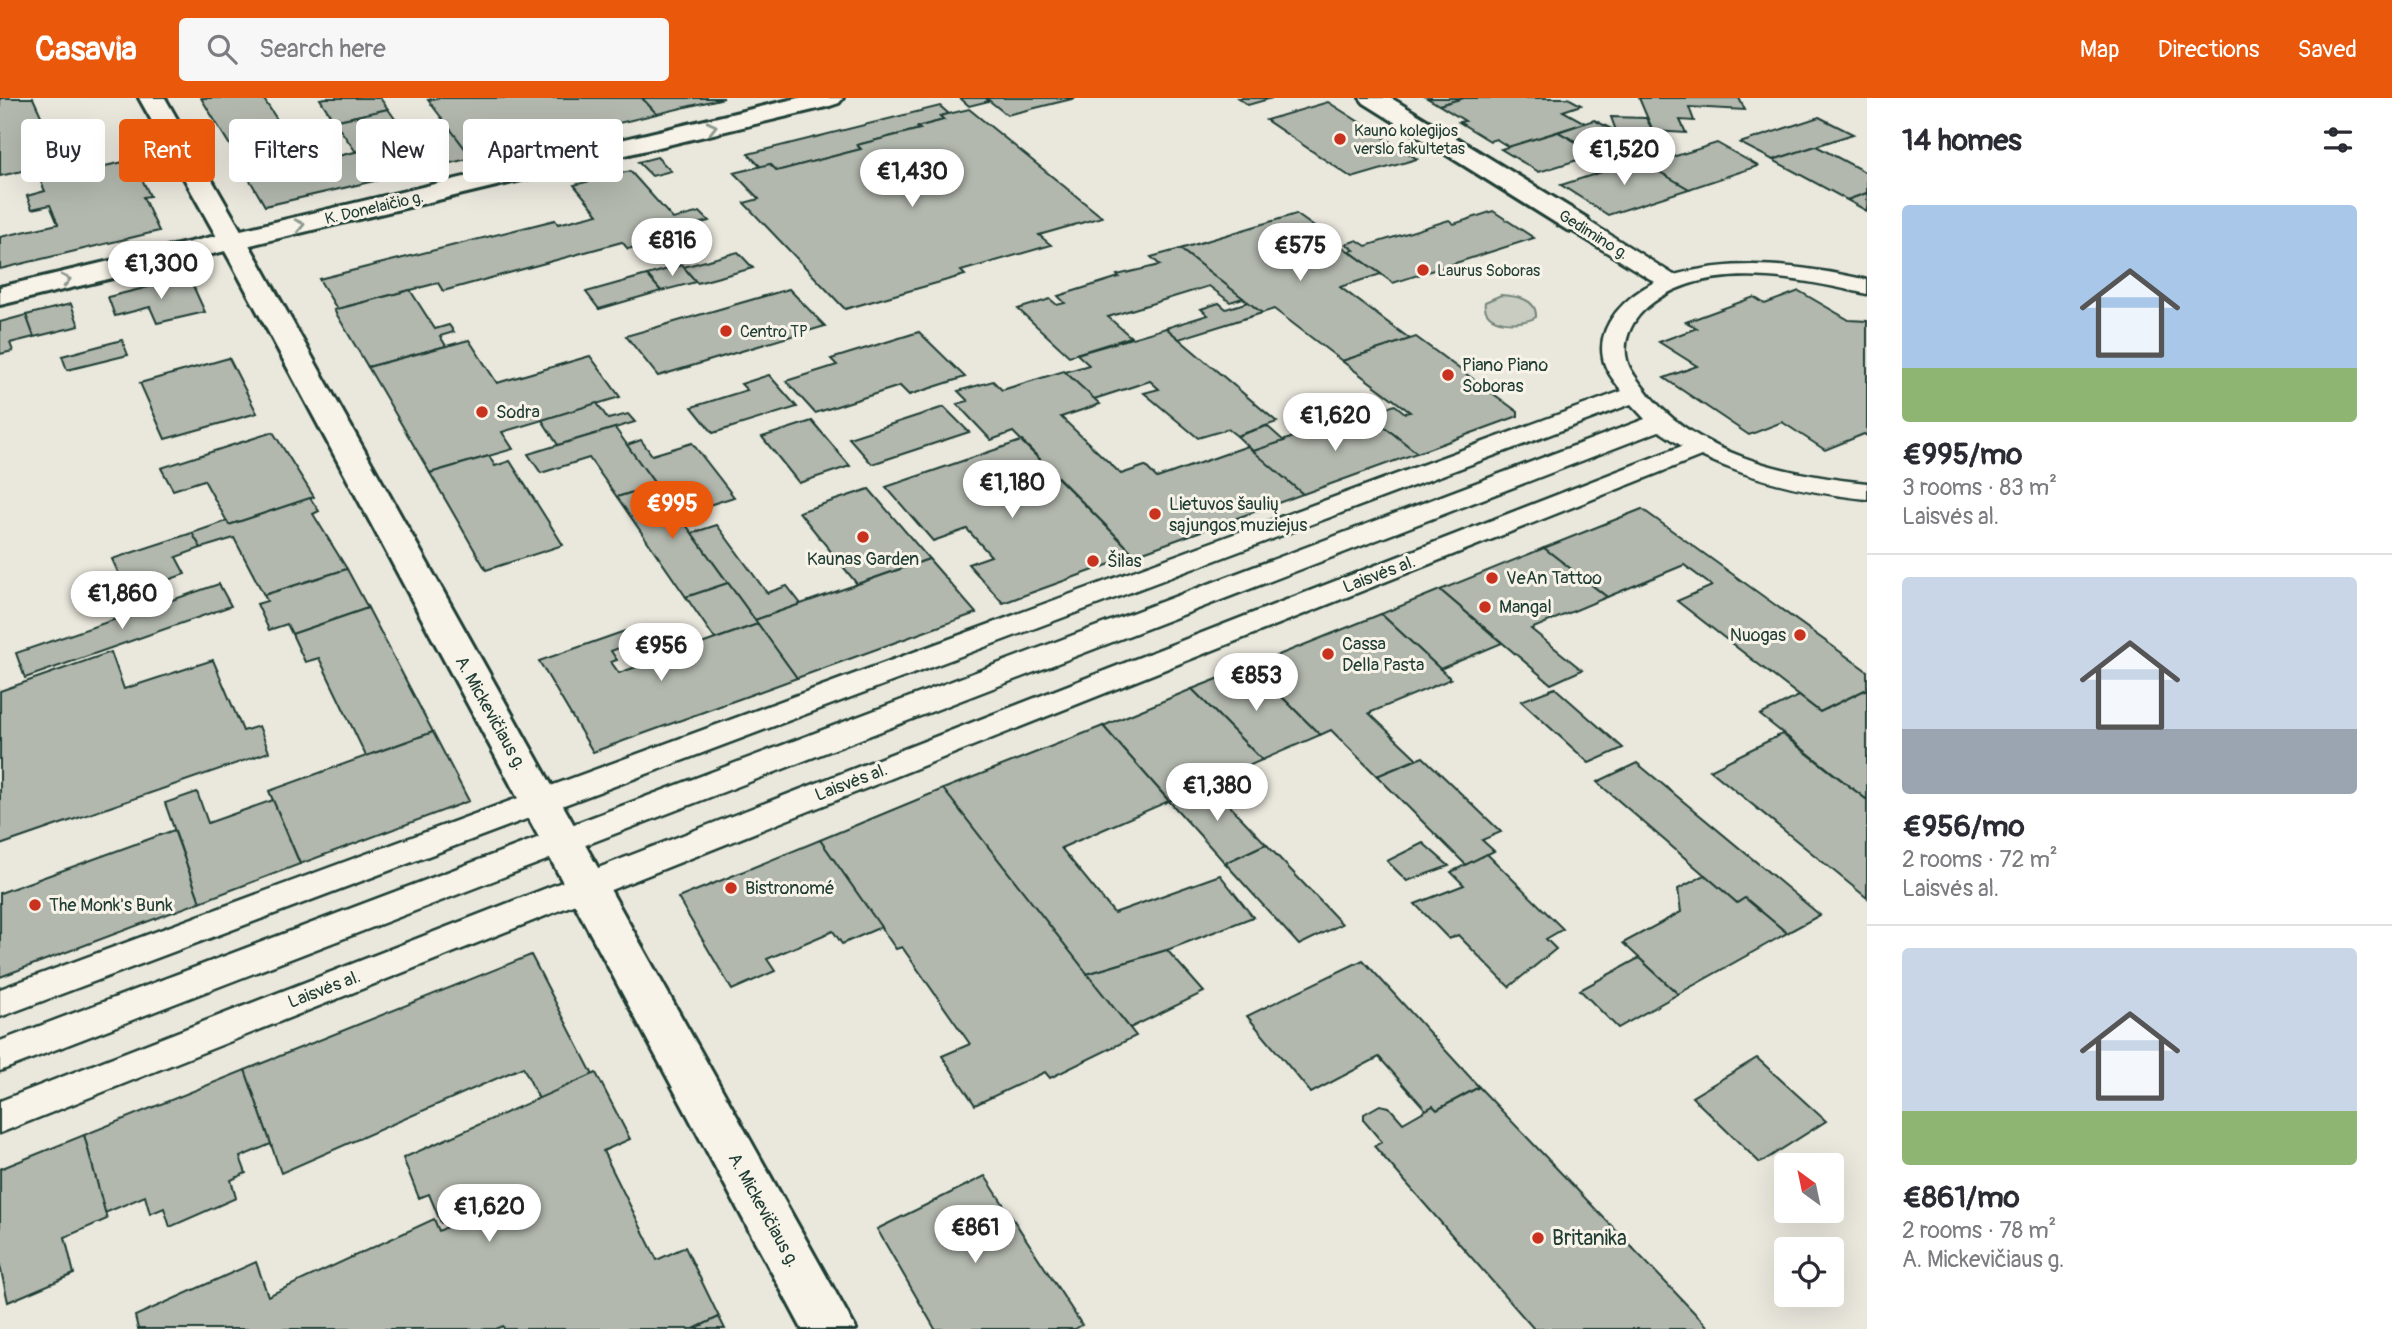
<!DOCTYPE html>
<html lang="en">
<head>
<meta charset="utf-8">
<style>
  body { margin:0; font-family:Pangolin,sans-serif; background:#f7f7f7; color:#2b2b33; height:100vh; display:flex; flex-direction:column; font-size:26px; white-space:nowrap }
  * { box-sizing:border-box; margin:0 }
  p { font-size:23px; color:#7c7c81 }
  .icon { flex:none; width:38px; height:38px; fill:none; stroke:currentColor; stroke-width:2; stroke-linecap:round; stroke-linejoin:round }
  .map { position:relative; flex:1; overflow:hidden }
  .sheet { display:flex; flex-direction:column; background:#fff; width:525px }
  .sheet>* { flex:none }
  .top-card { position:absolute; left:21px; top:21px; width:665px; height:63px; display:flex; gap:14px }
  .needle { width:46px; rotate:327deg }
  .buttons { position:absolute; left:1774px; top:1055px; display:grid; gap:14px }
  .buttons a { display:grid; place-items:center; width:70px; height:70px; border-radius:7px; background:#fff; box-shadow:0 7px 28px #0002; font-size:35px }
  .price { position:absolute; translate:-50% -60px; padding:0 16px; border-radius:24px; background:#fff; color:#222; font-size:23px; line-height:46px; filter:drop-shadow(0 2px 4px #0008) }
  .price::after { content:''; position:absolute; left:50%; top:42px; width:21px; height:16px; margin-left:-10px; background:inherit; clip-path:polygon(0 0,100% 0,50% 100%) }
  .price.current { background:#ea580c; color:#fff }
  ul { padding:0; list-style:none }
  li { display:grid; align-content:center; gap:14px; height:371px; padding:0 35px }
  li+li { border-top:2px solid #e1e1e2 }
  li span { display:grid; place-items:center; height:217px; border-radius:7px; color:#555 }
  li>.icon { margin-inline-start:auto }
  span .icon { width:126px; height:126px; fill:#fffc; stroke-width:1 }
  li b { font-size:30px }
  h2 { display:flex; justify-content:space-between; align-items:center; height:84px; padding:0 35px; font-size:30px }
  .pill { padding:0 24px; border-radius:7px; background:#fff; box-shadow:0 7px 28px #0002; font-size:24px; line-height:63px }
  .pill.current { background:#ea580c; color:#fff }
  header { display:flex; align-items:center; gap:42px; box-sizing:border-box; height:98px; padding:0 35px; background:#ea580c; color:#fff }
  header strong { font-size:33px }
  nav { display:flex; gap:38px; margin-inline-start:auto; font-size:24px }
  .search { width:490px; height:63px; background:#f7f7f7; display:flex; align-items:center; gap:18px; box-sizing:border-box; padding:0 24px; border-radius:7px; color:#7c7c81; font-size:26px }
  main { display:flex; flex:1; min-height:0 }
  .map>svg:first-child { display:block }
  .green { fill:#c8ccc1; stroke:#74847a; stroke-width:2 }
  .building { fill:#b2b8ae; stroke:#1f3d34; stroke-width:2 }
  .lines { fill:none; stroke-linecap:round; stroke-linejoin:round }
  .pedestrian-casing { stroke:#1f3d34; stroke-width:5 }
  .minor-casing { stroke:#1f3d34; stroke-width:6 }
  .tertiary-casing { stroke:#1f3d34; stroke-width:6 }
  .pedestrian { fill:#f7f3e8; fill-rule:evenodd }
  .minor { fill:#f7f3e8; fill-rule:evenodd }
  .tertiary { fill:#f7f3e8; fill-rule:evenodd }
  .oneway { stroke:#8b988e }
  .poi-dot { fill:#c8321e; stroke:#f7f3e8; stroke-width:2.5 }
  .labels { text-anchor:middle; stroke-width:6; stroke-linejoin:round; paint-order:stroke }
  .far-poi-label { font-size:16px; fill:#1f3d34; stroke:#f7f3e8; text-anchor:start }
  .far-street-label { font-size:16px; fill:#1f3d34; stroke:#f7f3e8 }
  .poi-label { font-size:18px; fill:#1f3d34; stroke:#f7f3e8; text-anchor:start }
  .street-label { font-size:18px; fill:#1f3d34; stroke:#f7f3e8 }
  .near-poi-label { font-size:21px; fill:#1f3d34; stroke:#f7f3e8; text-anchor:start }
</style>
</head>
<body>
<header>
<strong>Casavia</strong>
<div class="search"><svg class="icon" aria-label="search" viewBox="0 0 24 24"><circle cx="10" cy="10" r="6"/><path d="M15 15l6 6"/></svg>Search here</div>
<nav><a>Map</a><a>Directions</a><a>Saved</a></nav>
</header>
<main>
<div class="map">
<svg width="1867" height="1231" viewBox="0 0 1867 1231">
  <rect width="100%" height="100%" fill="#eae8dd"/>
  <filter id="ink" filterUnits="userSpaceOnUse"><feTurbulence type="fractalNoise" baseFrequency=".0143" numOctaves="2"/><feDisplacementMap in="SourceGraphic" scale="14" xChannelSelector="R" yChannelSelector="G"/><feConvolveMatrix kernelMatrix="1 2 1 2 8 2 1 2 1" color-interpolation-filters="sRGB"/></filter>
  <g filter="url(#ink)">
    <!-- green -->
    <path class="green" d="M1501,197C1515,198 1537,200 1536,219C1522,228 1481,228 1485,204Z"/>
    <!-- building -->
    <g class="building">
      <polygon points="0,0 33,0 62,64 0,78"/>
      <polygon points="201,0 263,0 295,49 239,62"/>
      <polygon points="326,0 380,0 388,11 334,23 320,1"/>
      <polygon points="438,0 642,0 657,16 472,60 428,2"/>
      <polygon points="642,0 724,0 657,16"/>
      <polygon points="960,0 986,0 989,3 969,8"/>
      <polygon points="986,0 1076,0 1007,17"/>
      <polygon points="1238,0 1272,0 1248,7"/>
      <polygon points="1427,0 1464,0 1439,7"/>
      <polygon points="1464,0 1568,0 1581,7 1563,13 1585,25 1509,49 1496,41 1490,43 1459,24 1465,23 1439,7"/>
      <polygon points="1639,0 1739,0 1745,12 1689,9 1694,23 1680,22 1686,35 1653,33"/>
      <polygon points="1328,4 1417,61 1352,80 1266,22"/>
      <polygon points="940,8 949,16 940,18 944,22 917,29 920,31 857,47 861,51 777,73 770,66 761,69 748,56"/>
      <polygon points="388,11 410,42 356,54 334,23"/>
      <polygon points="969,11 1102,119 1039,137 1051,147 961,173 965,177 845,211 744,105 759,101 734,75 770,66 777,73 861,51 857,47 920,31 917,29 944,22 940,18"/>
      <polygon points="1611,19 1646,20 1653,33 1659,63 1647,67 1639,62 1619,69 1618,38"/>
      <polygon points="1819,19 1853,36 1773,62 1740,45"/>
      <polygon points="1594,22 1617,34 1618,38 1593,47 1582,41 1575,43 1558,34"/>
      <polygon points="451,32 472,60 387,80 368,51"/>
      <polygon points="1558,34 1597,56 1539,74 1501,51"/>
      <polygon points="1717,45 1758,68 1689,91 1647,67"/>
      <polygon points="1816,48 1867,75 1867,95 1847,102 1773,62"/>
      <polygon points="368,51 387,80 265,108 248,79"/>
      <polygon points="657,59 671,73 652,78 638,64"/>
      <polygon points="133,62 150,98 143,99 159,133 0,171 0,139 58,126 50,107 32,111 27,98 45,93 40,82"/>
      <polygon points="1639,62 1689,91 1608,117 1561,87"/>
      <polygon points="630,73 673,121 700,114 709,123 681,130 686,136 628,151 622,144 443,193 438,185 337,211 319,181 555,122 558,126 598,116 574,87"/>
      <polygon points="1867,95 1867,113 1847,102"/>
      <polygon points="1493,113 1534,140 1393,185 1349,153 1354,152 1346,146 1357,142 1366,148 1449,122 1454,126"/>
      <polygon points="1296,116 1381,176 1340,189 1410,241 1342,263 1274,211 1262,215 1180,151"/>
      <polygon points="1180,151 1243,200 1230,204 1209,188 1108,219 1131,239 1069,258 1018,211 1050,201 1057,207 1065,205 1058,198 1119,179 1117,177 1160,167 1151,159"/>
      <polygon points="738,154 753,170 697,185 683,169"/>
      <polygon points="682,167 696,184 661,193 647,177"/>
      <polygon points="647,177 661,193 599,211 586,194"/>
      <polygon points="189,179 205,214 157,225 150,209 115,218 108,199"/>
      <polygon points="789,191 825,228 658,278 626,238"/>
      <polygon points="410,192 435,231 449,227 454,234 440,238 446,248 368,269 334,212"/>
      <polygon points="1799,193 1849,222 1867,223 1867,338 1864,336 1825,352 1782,324 1749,337 1664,280 1697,268 1659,244 1697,230 1686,224 1754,199 1765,206"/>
      <polygon points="1248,204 1262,215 1179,241 1166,230 1208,217 1201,211 1219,205 1226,211"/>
      <polygon points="71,206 79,228 34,239 26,217"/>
      <polygon points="26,217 34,239 10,245 13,253 0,256 0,224"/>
      <polygon points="1166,230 1179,241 1277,324 1237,338 1228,331 1198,340 1144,295 1159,291 1150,283 1094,301 1065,274 1089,267 1077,256"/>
      <polygon points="919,234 965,279 909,297 900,288 815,315 786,283 837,267 831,261"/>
      <polygon points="1416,239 1518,314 1518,318 1417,355 1368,316 1395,307 1405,315 1410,314 1342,263"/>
      <polygon points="122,242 128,257 67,272 62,258"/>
      <polygon points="469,242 497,285 590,258 620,299 502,334 513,351 430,375 368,269"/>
      <polygon points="229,260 257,315 165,341 140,285"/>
      <polygon points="1064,273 1100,306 1061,319 1121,376 1145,368 1157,380 1248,348 1303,396 1135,457 1013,334 991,342 957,306 968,303 958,293 993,283 1002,292"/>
      <polygon points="769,277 797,309 713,335 692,309 747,292 741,286"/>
      <polygon points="597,305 608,321 628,316 635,324 558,347 542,322"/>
      <polygon points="944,309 969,334 872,366 849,340"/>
      <polygon points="1366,314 1417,355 1303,396 1253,353"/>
      <polygon points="812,323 850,368 799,385 762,339"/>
      <polygon points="1267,328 1284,343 1253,353 1237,338"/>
      <polygon points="615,330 656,387 617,399 589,360 541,375 528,356"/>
      <polygon points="273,334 314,399 229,427 204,382 173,392 161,370"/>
      <polygon points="641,342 652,357 692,345 734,399 678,417 627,347"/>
      <polygon points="1021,343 1135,457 1003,505 968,466 991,458 967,431 933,443 886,389"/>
      <polygon points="489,358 495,368 510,363 563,447 486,472 430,375"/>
      <polygon points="656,387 692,435 728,485 686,499 617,399"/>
      <polygon points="869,391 929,461 857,486 799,414"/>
      <polygon points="310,400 319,413 313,416 347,471 264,497 234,440 201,450 192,435 227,423 229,427"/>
      <polygon points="1642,411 1867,573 1867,591 1820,614 1677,503 1712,488 1684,467 1607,499 1544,450"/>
      <polygon points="717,427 767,495 787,488 801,506 755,522 692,435"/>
      <polygon points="192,435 201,450 176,459 185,476 128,496 112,461"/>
      <polygon points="1544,450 1607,499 1531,531 1582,572 1551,586 1440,492"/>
      <polygon points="929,461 976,515 797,580 755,522"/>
      <polygon points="347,471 368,510 292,536 287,526 269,532 257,506 267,503 264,497"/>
      <polygon points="728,485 758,526 715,541 686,499"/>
      <polygon points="219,486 231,508 25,580 16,555"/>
      <polygon points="1440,492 1502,545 1440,571 1381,516"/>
      <polygon points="368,510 433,634 366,658 319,560 305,564 292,536"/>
      <polygon points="1381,516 1451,581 1369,615 1417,661 1377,678 1331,632 1320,637 1251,568"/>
      <polygon points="758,526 797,580 593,654 539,563 625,533 633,545 611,553 617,562 611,564 619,575"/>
      <polygon points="111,554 124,591 213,562 243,633 259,628 269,654 0,747 0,593"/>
      <polygon points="1251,568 1320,637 1262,662 1192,591"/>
      <polygon points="1555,590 1623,650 1589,665 1521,603"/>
      <polygon points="1192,591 1262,662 1169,703 1103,628"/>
      <polygon points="1867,591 1867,702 1760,617 1799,598 1820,614"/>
      <polygon points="1103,628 1169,703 1061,750 1114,815 1220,777 1253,819 1167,852 1087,876 943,691"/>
      <polygon points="433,634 469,703 300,766 269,693"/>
      <polygon points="1782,636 1867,702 1867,800 1710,672"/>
      <polygon points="1423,659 1501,734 1482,742 1494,753 1466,767 1377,678"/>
      <polygon points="1637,665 1820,817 1787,835 1745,800 1737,805 1597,684"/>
      <polygon points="1208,685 1266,746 1225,765 1169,703"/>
      <polygon points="943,691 1136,938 1050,980 1045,974 975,1007 942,958 970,946 902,849 896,851 820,742"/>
      <polygon points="197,694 208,725 273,702 300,766 200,804 165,705"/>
      <polygon points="174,732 200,804 0,879 0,795"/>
      <polygon points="820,742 881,829 842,846 833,833 767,861 775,873 732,892 678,800"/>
      <polygon points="1423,745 1449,768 1407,783 1387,763"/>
      <polygon points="1266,746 1342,826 1299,847 1225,765"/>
      <polygon points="1487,756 1563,831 1546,841 1556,851 1509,889 1458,837 1449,841 1415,806 1464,787 1451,774"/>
      <polygon points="1705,777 1737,805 1745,800 1787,835 1678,896 1623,845 1681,814 1678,791"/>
      <polygon points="1167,852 1204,894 1130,930 1087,876"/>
      <polygon points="531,857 593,977 539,1001 523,969 281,1075 245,972"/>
      <polygon points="1639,860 1678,896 1618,930 1580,892"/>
      <polygon points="1363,862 1479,989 1437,1012 1433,1008 1426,1012 1379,959 1311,995 1247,918"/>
      <polygon points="1757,960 1826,1023 1760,1065 1692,999"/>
      <polygon points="245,972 271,1046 240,1059 246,1075 231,1082 236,1100 170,1129 164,1110 150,1116 145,1098 105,1115 84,1037"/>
      <polygon points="596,975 630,1041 603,1053 657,1162 685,1149 719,1219 694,1231 504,1231 503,1228 496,1231 138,1231 135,1218 256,1164 268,1198 434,1121 439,1133 459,1123 457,1118 441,1125 429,1096 419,1100 403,1060"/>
      <polygon points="1479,989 1710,1231 1534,1231 1374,1048 1382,1044 1364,1023 1364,1016 1380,1007 1389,1009 1403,1025 1433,1008 1437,1012"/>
      <polygon points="84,1037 107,1121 65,1139 74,1176 8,1204 0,1168 0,1071"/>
      <polygon points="985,1078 1082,1227 1075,1231 935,1231 877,1131"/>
      <polygon points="719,1219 725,1231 694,1231"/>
    </g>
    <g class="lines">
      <defs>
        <path id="pedestrian" d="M1577,120L1585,121L1674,177C1739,160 1802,167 1867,182V196C1798,180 1699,159 1643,213C1631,225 1622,244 1627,262C1629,272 1637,281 1643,289C1693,357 1788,377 1867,385V401C1809,395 1754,383 1701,358L0,1035V1003L1682,348L1659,333L0,973V943L1645,321L1631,306L0,919V891L1622,293C1615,284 1605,272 1603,260C1596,226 1628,197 1655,184L1569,131L1566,126L1569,121Z"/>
        <g id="minor">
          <polygon points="139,0 165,0 259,164 856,1231 802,1231 231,164"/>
          <polygon points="1360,0 1391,0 1587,120 1591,126 1587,132 1577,134 1567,132 1364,5"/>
        </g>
        <polygon id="tertiary" points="798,0 843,0 839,5 830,8 0,207 0,189"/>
      </defs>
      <!-- pedestrian casing -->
      <use href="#pedestrian" class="pedestrian-casing"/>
      <!-- minor casing -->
      <use href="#minor" class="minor-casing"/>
      <!-- tertiary casing -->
      <use href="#tertiary" class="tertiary-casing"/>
      <!-- pedestrian -->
      <use href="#pedestrian" class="pedestrian"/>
      <!-- minor -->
      <use href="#minor" class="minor"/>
      <!-- tertiary -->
      <use href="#tertiary" class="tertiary"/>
    </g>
    <!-- one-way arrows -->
    <defs><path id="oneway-chevron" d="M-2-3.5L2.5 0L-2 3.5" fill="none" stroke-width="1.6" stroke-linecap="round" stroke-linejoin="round" transform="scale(1.75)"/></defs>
    <g class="oneway">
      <use href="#oneway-chevron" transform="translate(712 29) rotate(-14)"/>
      <use href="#oneway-chevron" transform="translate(300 127) rotate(-13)"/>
      <use href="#oneway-chevron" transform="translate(66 182) rotate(-13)"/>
    </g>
  </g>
  <!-- markers -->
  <g class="poi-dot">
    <circle cx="1340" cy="41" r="7"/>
    <circle cx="1423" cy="172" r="7"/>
    <circle cx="726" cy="233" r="7"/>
    <circle cx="1448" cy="277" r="7"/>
    <circle cx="482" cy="314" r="7"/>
    <circle cx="1155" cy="416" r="7"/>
    <circle cx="863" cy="439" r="7"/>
    <circle cx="1093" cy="463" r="7"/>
    <circle cx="1492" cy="480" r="7"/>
    <circle cx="1485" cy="509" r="7"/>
    <circle cx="1800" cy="537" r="7"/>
    <circle cx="1328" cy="556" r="7"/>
    <circle cx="731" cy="790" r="7"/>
    <circle cx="35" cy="807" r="7"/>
    <circle cx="1538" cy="1140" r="7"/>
  </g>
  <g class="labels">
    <!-- far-poi labels -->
    <g class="far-poi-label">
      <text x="1354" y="38">Kauno kolegijos<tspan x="1354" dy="18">verslo fakultetas</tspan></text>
      <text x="1437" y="178">Laurus Soboras</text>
      <text x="740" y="239">Centro TP</text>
    </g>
    <!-- far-street labels -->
    <g class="far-street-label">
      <text transform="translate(374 109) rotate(-13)" y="6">K. Donelaičio g.</text>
      <text transform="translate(1594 136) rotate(32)" y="6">Gedimino g.</text>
    </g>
    <!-- poi labels -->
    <g class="poi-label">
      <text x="1462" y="273">Piano Piano<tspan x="1462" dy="21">Soboras</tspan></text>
      <text x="496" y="320">Sodra</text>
      <text x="1169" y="412">Lietuvos šaulių<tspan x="1169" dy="21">sąjungos muziejus</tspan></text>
      <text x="863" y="467" text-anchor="middle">Kaunas Garden</text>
      <text x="1107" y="469">Šilas</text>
      <text x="1506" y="486">VeAn Tattoo</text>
      <text x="1499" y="515">Mangal</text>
      <text x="1786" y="543" text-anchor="end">Nuogas</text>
      <text x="1342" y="552">Cassa<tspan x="1342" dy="21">Della Pasta</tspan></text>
      <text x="745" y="796">Bistronomé</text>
      <text x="49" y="813">The Monk's Bunk</text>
    </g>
    <!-- street labels -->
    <g class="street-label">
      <text transform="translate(1379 476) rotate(-21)" y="6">Laisvės al.</text>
      <text transform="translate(491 615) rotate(61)" y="6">A. Mickevičiaus g.</text>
      <text transform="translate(851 684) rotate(-21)" y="6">Laisvės al.</text>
      <text transform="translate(324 891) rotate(-21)" y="6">Laisvės al.</text>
      <text transform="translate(764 1112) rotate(61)" y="6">A. Mickevičiaus g.</text>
    </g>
    <!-- near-poi labels -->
    <g class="near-poi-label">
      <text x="1552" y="1147">Britanika</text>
    </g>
  </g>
</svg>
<div class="buttons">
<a><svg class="needle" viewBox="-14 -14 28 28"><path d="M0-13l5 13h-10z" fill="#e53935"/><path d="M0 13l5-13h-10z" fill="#7c7c81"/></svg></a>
<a><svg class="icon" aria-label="locate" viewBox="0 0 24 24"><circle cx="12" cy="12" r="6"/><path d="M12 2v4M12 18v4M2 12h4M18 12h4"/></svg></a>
</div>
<b class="price" style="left:1624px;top:89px">€1,520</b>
<b class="price" style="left:912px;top:111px">€1,430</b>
<b class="price" style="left:672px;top:180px">€816</b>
<b class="price" style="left:1300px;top:185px">€575</b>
<b class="price" style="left:161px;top:203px">€1,300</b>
<b class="price" style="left:1335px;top:355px">€1,620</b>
<b class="price" style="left:1012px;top:422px">€1,180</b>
<b class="price current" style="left:672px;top:443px">€995</b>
<b class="price" style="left:122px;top:533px">€1,860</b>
<b class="price" style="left:661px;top:585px">€956</b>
<b class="price" style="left:1256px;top:615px">€853</b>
<b class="price" style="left:1217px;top:725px">€1,380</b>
<b class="price" style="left:489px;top:1146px">€1,620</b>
<b class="price" style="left:975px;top:1167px">€861</b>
<div class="top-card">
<a class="pill">Buy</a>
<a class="pill current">Rent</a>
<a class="pill">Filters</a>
<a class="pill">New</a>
<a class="pill">Apartment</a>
</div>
</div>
<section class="sheet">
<h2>14 homes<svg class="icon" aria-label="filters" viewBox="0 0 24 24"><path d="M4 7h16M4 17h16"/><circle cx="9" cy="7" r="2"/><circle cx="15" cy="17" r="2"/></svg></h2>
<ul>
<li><span style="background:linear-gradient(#a9c7e8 75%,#8fb573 0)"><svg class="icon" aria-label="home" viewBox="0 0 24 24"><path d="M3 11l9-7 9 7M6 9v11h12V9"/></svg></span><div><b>€995/mo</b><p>3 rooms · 83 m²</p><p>Laisvės al.</p></div></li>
<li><span style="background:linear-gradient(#c9d6e8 70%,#9aa5b1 0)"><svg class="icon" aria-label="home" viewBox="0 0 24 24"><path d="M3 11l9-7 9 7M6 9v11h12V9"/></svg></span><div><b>€956/mo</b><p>2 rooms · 72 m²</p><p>Laisvės al.</p></div></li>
<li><span style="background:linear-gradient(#c9d6e8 75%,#8fb573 0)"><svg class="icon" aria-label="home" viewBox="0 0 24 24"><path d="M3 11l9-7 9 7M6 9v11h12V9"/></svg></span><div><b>€861/mo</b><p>2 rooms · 78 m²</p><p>A. Mickevičiaus g.</p></div></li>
</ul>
</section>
</main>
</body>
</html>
